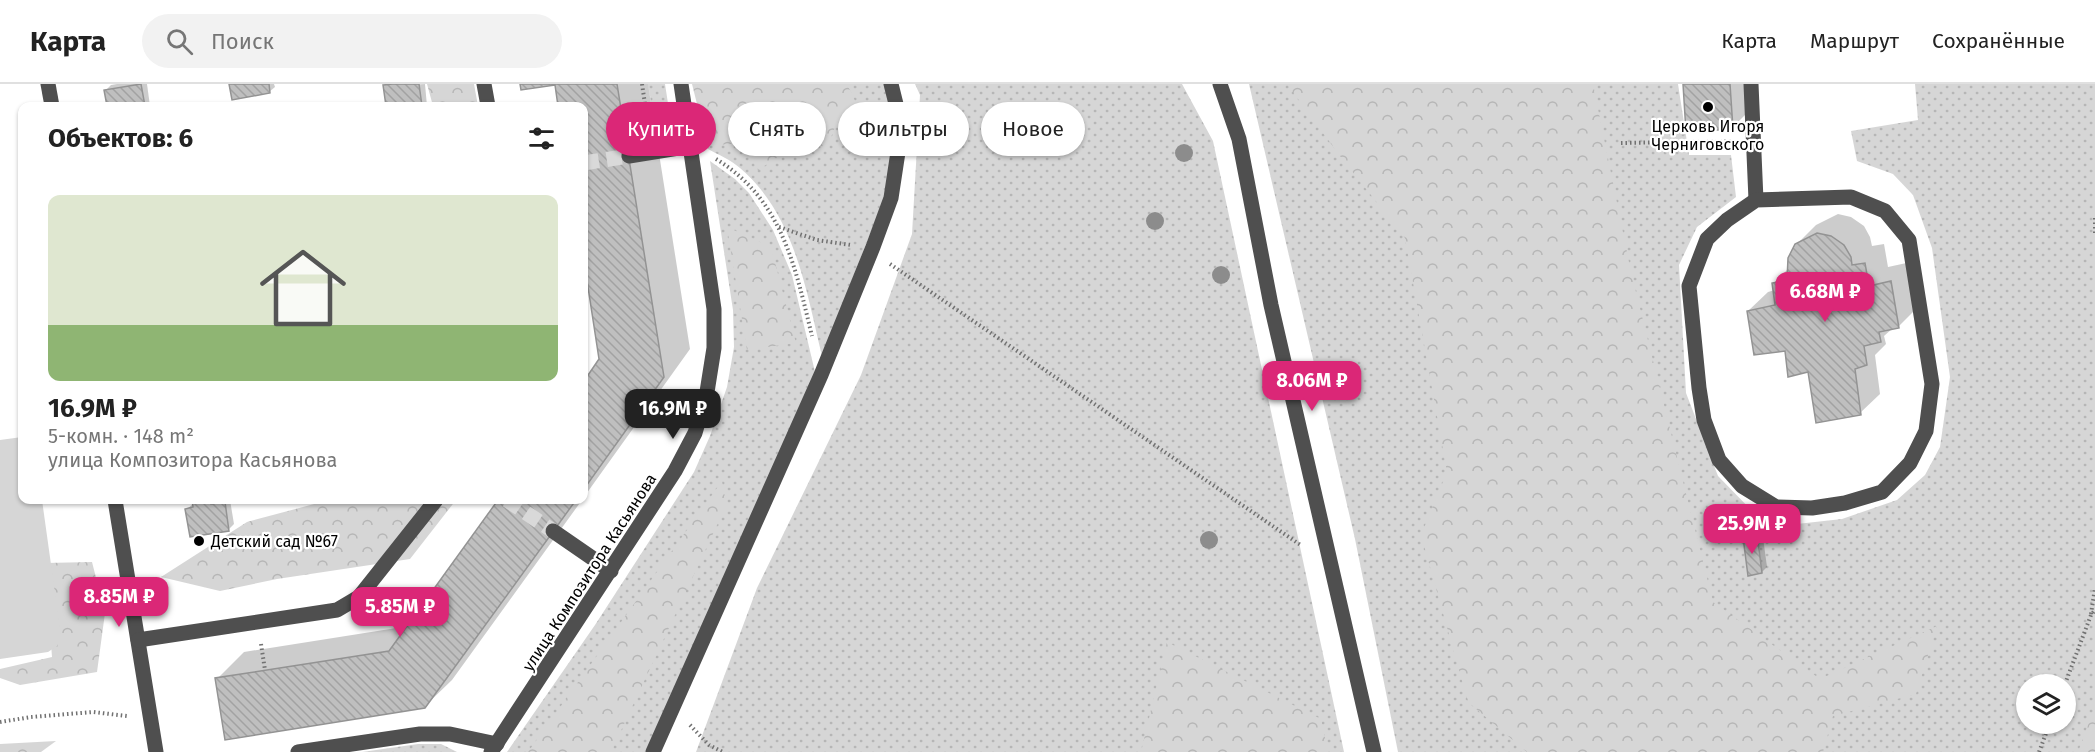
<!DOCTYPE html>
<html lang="ru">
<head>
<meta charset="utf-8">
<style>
  body { margin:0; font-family:"Fira Sans",sans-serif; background:#f2f2f2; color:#222; height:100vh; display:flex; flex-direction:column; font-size:22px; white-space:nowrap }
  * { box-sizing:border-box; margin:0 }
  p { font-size:20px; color:#767676 }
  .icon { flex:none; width:33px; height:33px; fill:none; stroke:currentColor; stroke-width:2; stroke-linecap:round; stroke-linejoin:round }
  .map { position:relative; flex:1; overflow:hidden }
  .drawer { position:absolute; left:18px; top:18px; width:570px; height:402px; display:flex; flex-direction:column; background:#fff; border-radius:12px; box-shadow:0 2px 4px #0004 }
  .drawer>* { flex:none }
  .top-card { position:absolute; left:606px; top:18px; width:570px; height:54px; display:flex; gap:12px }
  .tools { position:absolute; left:2016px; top:590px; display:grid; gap:12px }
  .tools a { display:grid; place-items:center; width:60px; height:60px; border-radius:50%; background:#fff; box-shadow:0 2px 4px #0004; font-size:30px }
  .price { position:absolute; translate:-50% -51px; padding:0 14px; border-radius:12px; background:#db2777; color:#fff; font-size:20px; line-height:39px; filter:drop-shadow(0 2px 3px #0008) }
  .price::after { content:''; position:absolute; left:50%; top:36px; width:18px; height:14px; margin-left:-9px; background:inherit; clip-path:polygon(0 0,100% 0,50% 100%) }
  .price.selected { background:#222; color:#fff }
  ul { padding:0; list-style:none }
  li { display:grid; align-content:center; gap:12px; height:318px; padding:0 30px }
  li+li { border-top:2px solid #e0e0e0 }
  li span { display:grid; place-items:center; height:186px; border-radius:12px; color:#555 }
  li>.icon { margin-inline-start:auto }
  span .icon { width:108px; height:108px; fill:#fffc; stroke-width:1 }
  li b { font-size:26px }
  h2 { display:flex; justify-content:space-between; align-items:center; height:72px; padding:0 30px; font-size:26px }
  .tag { padding:0 21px; border-radius:27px; background:#fff; box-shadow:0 2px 4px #0004; font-size:21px; line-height:54px }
  .tag.selected { background:#db2777; color:#fff }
  header { display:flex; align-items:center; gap:36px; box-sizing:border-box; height:84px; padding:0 30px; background:#fff; border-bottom:2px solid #e0e0e0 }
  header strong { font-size:28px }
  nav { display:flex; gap:33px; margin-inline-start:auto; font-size:21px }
  .search { width:420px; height:54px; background:#f2f2f2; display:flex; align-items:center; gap:15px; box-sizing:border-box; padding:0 21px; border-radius:33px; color:#767676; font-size:22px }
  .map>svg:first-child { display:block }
  .grass { fill:url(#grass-dots); fill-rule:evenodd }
  .forest { fill:url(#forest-crowns) }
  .park { fill:#d6d6d6 }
  .shadow { fill:#0003 }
  .building { fill:url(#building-back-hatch); stroke:#939393; stroke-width:1.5 }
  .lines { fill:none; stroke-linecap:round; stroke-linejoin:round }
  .minor-tunnel { stroke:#d9d9d9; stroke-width:15; stroke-dasharray:15 8; stroke-linecap:butt }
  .path { stroke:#717171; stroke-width:4; stroke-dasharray:1.5 3; stroke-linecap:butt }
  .minor { stroke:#4f4f4f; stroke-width:15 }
  .tree { fill:#8c8c8c }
  .poi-dot { fill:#000; stroke:#fff; stroke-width:2 }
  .labels { text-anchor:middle; stroke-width:4.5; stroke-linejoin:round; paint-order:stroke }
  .poi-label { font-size:16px; fill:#000; stroke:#fff }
  .street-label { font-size:16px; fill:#000; stroke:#fff }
</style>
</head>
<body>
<header>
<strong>Карта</strong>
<div class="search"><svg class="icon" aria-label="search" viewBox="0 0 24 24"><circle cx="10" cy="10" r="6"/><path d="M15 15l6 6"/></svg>Поиск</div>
<nav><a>Карта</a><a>Маршрут</a><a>Сохранённые</a></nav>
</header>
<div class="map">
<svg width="2095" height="668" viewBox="0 0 2095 668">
  <defs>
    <pattern id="grass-dots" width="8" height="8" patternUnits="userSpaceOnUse" patternTransform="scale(1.5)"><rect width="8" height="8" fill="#d6d6d6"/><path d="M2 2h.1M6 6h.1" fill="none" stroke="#b6b6b6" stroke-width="1.8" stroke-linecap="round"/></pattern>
    <pattern id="forest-crowns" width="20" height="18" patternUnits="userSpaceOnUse" patternTransform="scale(1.5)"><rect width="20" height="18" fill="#d6d6d6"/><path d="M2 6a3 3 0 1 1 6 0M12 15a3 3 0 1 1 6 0" fill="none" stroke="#b6b6b6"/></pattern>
    <pattern id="building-back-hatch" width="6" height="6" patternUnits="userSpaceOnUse" patternTransform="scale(1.5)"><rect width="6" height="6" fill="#bfbfbf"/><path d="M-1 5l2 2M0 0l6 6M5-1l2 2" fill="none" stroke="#a2a2a2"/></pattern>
  </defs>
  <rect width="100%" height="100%" fill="#fff"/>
  <!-- grass -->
  <g class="grass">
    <polygon points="648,0 665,0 673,52 668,57 658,59"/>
    <path d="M698,0H884L890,21L891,69L885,112L822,272C806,206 795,131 740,84C731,76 719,71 708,65Z"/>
    <polygon points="915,0 1182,0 1213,57 1344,668 696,668 757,504 861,291 912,150 920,11"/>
    <path d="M1249,0H1678L1689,71H1731L1736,113L1697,143L1679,181L1686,309L1718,392L1757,432L1797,440L1842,435L1897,416L1925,391L1940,363L1950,293L1932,164L1913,111L1893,90L1857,77L1851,47L1918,36L1915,0H2095V668H1398L1355,455ZM2026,600H2066V639H2026Z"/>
    <polygon points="710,77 735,95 749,109 773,146 792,191 815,288 647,668 507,668 595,541 694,388 710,352 727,303 734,263 733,226"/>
    <polygon points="418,660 441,660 457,668 362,668"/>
  </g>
  <!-- forest -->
  <g class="forest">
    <polygon points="427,0 474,0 478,22 433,22"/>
    <polygon points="692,0 847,0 857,21 838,36 827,63 801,58 758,86 742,59 717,61 698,24"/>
    <polygon points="1287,0 1593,0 1631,188 1713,518 1820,595 1937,542 1916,610 1833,632 1823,668 1527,668 1468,618 1421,451 1447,388 1405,154 1340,72"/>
    <polygon points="727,143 771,163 796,259 747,266"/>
    <polygon points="722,397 726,422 611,668 528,668"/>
    <polygon points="329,416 456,416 410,475 277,495 220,507 161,493 247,438"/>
    <polygon points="92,478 105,529 97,588 20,601 0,594 0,585 52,573 45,479"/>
    <polygon points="1167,558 1321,635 1328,668 1141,668"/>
    <polygon points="2095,622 2095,668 2078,668"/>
    <polygon points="56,657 41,668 0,668 0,660"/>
  </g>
  <!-- park -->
  <polygon class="park" points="22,353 22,416 42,416 61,552 57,562 48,568 0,575 0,356"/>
  <!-- shadow -->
  <g class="shadow">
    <polygon points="117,0 147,0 150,22 108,22 106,6 111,1"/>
    <polygon points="231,0 274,0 275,3 269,8"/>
    <polygon points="387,0 389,0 389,2 425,0 427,22 388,22 385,2"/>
    <polygon points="556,0 648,0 690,265 584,413 584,300 601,276 584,169 584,22 560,22"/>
    <polygon points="1685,0 1750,0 1752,24 1732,44"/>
    <polygon points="1838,130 1851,133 1864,142 1870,153 1872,162 1884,160 1888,183 1911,178 1918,223 1898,243 1893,244 1884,252 1886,260 1875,271 1880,310 1860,329 1809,286 1748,227 1768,208 1775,206 1774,199 1789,184 1796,161 1816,141"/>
    <polygon points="194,416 230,416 234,440 229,445 187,425 194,419"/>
    <polygon points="500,416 582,416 452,596 424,623 217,595 244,568 409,542"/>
    <polygon points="1762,446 1767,483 1762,488 1745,454 1750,448"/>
  </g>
  <!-- building -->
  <g class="building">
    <polygon points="141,0 145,22 107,22 104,6"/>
    <polygon points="229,0 269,0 270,9 232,16"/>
    <polygon points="393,0 419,0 422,22 386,22 383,1"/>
    <polygon points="520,0 617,0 664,293 584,405 584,297 599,275 584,177 584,22 558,22 555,1 521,6"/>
    <polygon points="1683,0 1730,0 1733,45 1686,48"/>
    <polygon points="1817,149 1831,152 1844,161 1851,173 1852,181 1865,179 1869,202 1891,197 1899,244 1879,248 1881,258 1864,262 1867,281 1855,285 1861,331 1816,339 1808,288 1788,293 1785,267 1754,271 1747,227 1775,221 1772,199 1787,196 1788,174 1795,160"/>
    <polygon points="192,416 210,416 211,420 225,418 229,447 190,453 185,425 193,423"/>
    <polygon points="498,416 576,416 425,624 225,656 215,594 389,567"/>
    <polygon points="1757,450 1762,489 1748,492 1743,453"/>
  </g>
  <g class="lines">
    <!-- minor-tunnel -->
    <g class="minor-tunnel">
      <polyline points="584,79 629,72"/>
      <polyline points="507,416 553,447"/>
    </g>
    <!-- path -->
    <g class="path">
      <polyline points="642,0 649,47"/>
      <polyline points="1621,59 1733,57"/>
      <path d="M716,75C782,115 795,182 812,252"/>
      <polyline points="2095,134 2095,151"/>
      <polyline points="779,143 817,156 851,161"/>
      <polyline points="890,180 1302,462"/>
      <polyline points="2091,530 2095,504"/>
      <polyline points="261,560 265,586"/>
      <polyline points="2065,600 2091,531 2095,526"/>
      <polyline points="0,638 31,633 93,628 127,632"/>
      <polyline points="690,641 709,661 723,668"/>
      <polyline points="2039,668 2050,639"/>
    </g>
    <!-- minor -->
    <g class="minor">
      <polyline points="48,0 52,22"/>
      <polyline points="484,0 488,22"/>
      <polyline points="1220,0 1239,55 1271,221 1374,668"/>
      <polyline points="1751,0 1756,116"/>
      <polyline points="629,72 691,62"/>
      <polygon points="1851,113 1885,127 1909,156 1932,300 1926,347 1910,379 1882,408 1845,419 1812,424 1776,423 1742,402 1719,376 1704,336 1699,304 1689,202 1707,155 1727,136 1756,116"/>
      <polyline points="115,416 156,668"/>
      <polyline points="553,447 611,487"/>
      <polyline points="138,556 337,526 359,513 436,416"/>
      <polyline points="298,668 420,650 450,650 497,660"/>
      <polyline points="491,668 675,387 695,349 707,308 714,264 714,225 681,0"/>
      <polyline points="653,668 821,291 873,163 891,114 898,68 896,20 891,0"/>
    </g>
  </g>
  <!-- trees -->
  <g class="tree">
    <circle cx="1184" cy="69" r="9"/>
    <circle cx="1155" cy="137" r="9"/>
    <circle cx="1221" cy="191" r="9"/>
    <circle cx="1209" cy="456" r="9"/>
  </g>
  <!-- markers -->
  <g class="poi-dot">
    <circle cx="1708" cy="23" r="6"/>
    <circle cx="199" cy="457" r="6"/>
  </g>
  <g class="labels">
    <!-- poi labels -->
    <g class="poi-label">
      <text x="1708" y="48">Церковь Игоря<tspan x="1708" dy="18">Черниговского</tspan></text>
      <text x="211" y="463" text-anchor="start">Детский сад №67</text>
    </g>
    <!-- street labels -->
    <g class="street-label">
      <text transform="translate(589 488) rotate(-57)" y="6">улица Композитора Касьянова</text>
    </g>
  </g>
</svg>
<div class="tools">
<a><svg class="icon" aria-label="layers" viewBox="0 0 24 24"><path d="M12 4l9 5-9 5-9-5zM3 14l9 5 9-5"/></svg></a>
</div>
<b class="price" style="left:1825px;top:239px">6.68M ₽</b>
<b class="price" style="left:1312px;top:328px">8.06M ₽</b>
<b class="price selected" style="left:673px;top:356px">16.9M ₽</b>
<b class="price" style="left:1752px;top:471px">25.9M ₽</b>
<b class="price" style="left:119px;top:544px">8.85M ₽</b>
<b class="price" style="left:400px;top:554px">5.85M ₽</b>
<div class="top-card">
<a class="tag selected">Купить</a>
<a class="tag">Снять</a>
<a class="tag">Фильтры</a>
<a class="tag">Новое</a>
</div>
<section class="drawer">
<h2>Объектов: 6<svg class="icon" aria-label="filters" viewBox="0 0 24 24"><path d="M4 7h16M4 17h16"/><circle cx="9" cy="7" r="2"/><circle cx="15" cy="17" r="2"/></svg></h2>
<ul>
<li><span style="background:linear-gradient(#dfe7d0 70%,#8fb573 0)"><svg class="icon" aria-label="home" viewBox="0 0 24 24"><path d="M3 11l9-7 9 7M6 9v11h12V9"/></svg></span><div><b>16.9M ₽</b><p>5-комн. · 148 m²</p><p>улица Композитора Касьянова</p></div></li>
</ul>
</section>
</div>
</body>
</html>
